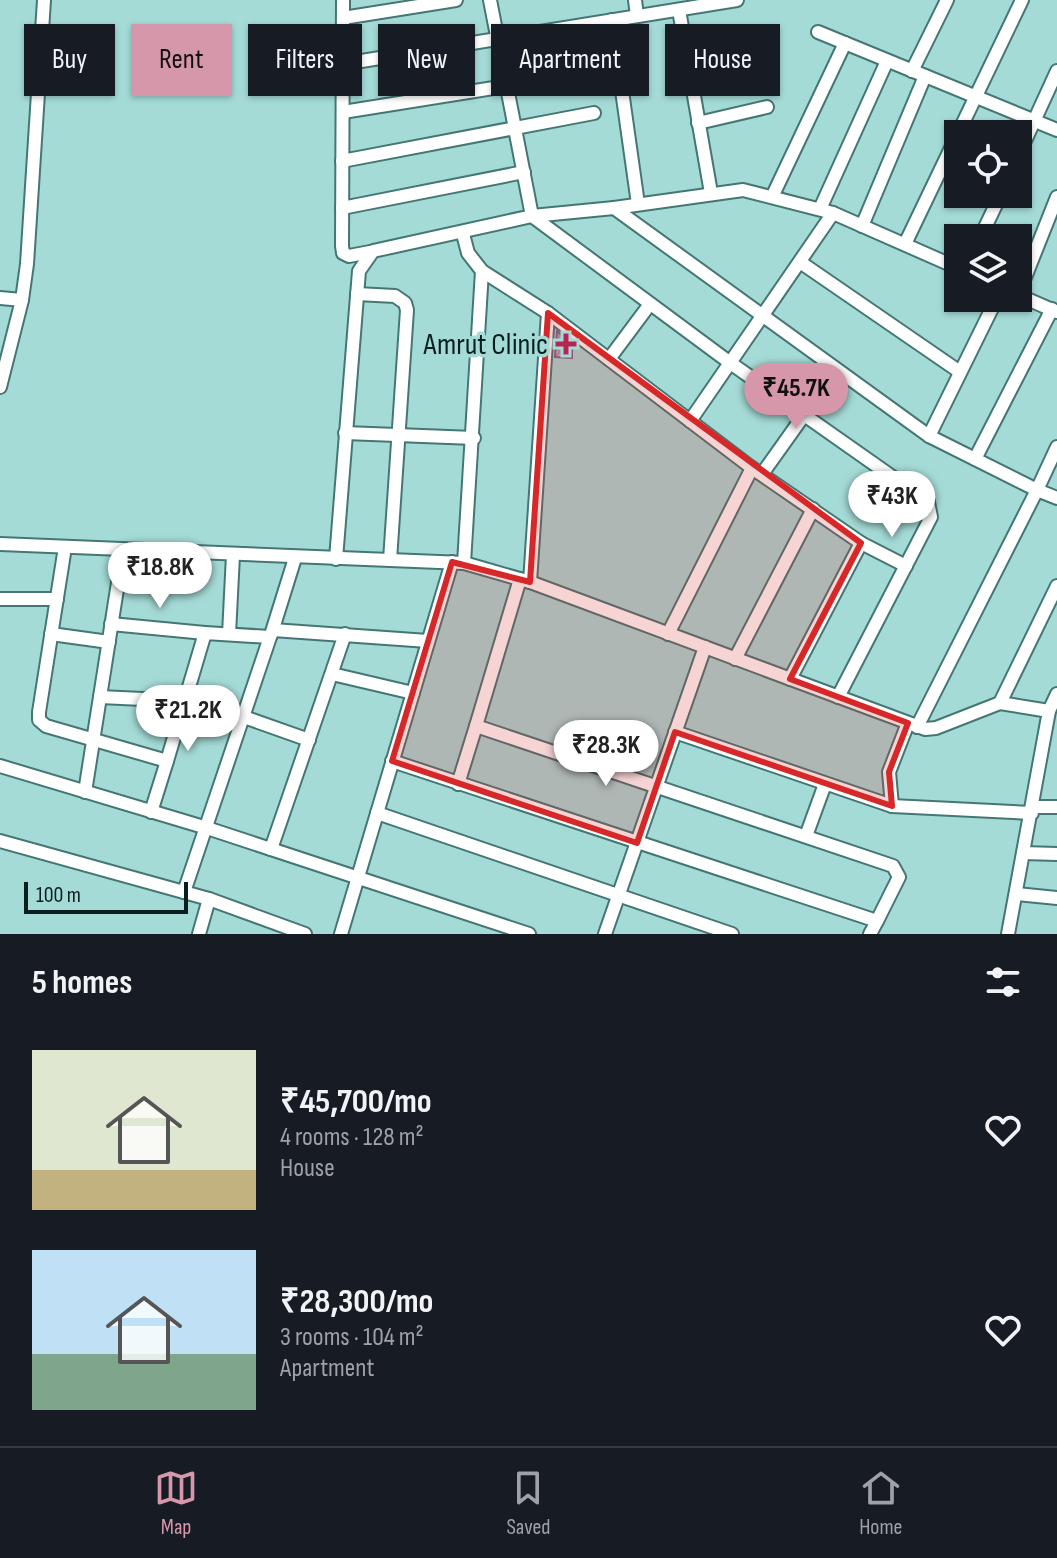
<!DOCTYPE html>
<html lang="en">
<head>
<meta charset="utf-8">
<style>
  body { margin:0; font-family:"Sofia Sans Condensed",sans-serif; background:#242831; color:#f1f3f6; height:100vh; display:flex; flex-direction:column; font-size:30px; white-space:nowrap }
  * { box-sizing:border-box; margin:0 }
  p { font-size:26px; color:#9ea1a6 }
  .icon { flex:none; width:44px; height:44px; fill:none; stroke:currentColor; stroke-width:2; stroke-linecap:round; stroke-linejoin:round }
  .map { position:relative; height:934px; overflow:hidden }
  .details { display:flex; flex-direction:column; background:#171b24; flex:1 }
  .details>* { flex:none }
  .hud { position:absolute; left:24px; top:24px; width:1010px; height:72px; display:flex; gap:16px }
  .buttons { position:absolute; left:944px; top:120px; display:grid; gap:16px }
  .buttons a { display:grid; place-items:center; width:88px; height:88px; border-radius:0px; background:#171b24; box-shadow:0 2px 6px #0004; font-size:40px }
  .scale { position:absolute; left:24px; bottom:20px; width:164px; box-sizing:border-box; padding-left:8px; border:4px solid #091e1d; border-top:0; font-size:22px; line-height:28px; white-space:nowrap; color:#091e1d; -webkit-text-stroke:6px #a5dbd7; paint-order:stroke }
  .price { position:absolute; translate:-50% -68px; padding:0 18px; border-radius:28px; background:#fff; color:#222; font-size:26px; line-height:52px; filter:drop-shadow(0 2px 4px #0008) }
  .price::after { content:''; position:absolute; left:50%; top:48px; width:24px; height:18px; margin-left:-12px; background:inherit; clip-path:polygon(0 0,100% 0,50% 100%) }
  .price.selected { background:#d697ab; color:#111 }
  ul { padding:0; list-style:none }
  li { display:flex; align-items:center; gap:24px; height:200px; padding:0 32px }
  li span { display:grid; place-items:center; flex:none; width:224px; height:160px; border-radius:0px; color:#555 }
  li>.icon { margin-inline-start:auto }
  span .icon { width:96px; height:96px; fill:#fffc; stroke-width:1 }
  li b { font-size:34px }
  h2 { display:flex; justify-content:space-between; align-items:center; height:96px; padding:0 32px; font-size:34px }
  .chip { padding:0 28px; border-radius:0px; background:#171b24; box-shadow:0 2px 6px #0004; font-size:28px; line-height:72px }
  .chip.selected { background:#d697ab; color:#111 }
  .menu { display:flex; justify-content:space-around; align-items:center; height:112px; border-top:2px solid #363941; background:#171b24; font-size:22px; color:#9ea1a6 }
  .menu a { display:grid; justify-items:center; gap:4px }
  .menu .selected { color:#d697ab }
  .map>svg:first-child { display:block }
  .building { fill:url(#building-cross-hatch); stroke:#786587; stroke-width:2 }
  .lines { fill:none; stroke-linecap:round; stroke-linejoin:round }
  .minor-casing { stroke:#447774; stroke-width:16 }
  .minor { stroke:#fff; stroke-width:12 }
  .marked { fill:#d62828; fill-opacity:0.2; stroke:#d62828; stroke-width:6; stroke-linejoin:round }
  .poi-dot { fill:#b62650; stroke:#a5dbd7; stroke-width:3 }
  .labels { text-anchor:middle; stroke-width:7; stroke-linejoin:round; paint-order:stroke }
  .poi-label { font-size:30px; fill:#091e1d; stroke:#a5dbd7; text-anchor:end }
</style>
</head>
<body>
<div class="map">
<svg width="1057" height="934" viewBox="0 0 1057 934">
  <defs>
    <pattern id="building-cross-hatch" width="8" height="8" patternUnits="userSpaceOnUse" patternTransform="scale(2)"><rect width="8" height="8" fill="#c2add2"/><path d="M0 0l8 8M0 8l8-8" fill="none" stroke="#a594b4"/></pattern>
  </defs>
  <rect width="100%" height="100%" fill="#a5dbd7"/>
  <!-- building -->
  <polygon class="building" points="557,331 572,343 572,358 555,357"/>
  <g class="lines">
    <defs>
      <g id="minor">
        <polyline points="343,0 342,246 343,253 349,256 370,252"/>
        <polyline points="635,0 637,16"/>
        <polyline points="679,10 711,193"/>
        <polyline points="343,18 456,0"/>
        <polyline points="612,20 638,204"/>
        <polyline points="818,32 1057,130"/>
        <polyline points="343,64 737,0"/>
        <polyline points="912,71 947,0"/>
        <polyline points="343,112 582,74"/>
        <polyline points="698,123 767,107"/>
        <polyline points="1018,156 1057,71"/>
        <polyline points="342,161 594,113"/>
        <polyline points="773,195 845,43"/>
        <polyline points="342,208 524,172"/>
        <polyline points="614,208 743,190 833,213"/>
        <polyline points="820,209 887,61"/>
        <polyline points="532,216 729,362 928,502 931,517 838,697"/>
        <polyline points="532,216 614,208 929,436 1037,490 1057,447"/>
        <polyline points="862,226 925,76"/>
        <polyline points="463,234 468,253 482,271 548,313 752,468 861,543 790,679"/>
        <polyline points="980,238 1001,194"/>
        <polyline points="905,244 1022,0"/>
        <polyline points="800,262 960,372"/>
        <polyline points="357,294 395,296 405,303 407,310 390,560"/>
        <polyline points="1018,295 1057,197"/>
        <polyline points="1018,295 1057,312"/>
        <polyline points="0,298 22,300 0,387"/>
        <polyline points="22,300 27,264 44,0"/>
        <polyline points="609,359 650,304"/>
        <polyline points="690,421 833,213 958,268"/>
        <polyline points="345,433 474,438"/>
        <polyline points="929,436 997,298"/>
        <polyline points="975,459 1052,309"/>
        <polyline points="762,474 804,415"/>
        <polyline points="861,543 906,566"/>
        <polyline points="0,544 464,563 530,582 925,729 936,728 1000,703 1049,711"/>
        <polyline points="65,547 39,712 39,720 46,726 167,761 205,633 270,637 184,892"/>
        <polyline points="336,559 359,271 373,251 532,216 490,0"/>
        <polyline points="464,563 482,271"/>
        <polyline points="520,579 476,726 893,866 899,877 877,921"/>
        <polyline points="530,582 548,313"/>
        <polyline points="0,599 57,599"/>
        <polyline points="111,624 205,633"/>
        <polyline points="273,630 428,641"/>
        <polyline points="51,634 109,642"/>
        <polyline points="229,634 233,555"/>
        <polyline points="668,634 752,468"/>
        <polyline points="271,635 295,558"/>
        <polyline points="735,659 813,509"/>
        <polyline points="332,674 413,693"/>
        <polyline points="100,697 185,701"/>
        <polyline points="1000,703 1057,586"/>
        <polyline points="244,717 309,740"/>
        <polyline points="917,727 1037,490 1057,498"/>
        <polyline points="675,732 892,806 1032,813"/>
        <polyline points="392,761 877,921 870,934"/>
        <polyline points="0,766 207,828 529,934"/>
        <polyline points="458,784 476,726"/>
        <polyline points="85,792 123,551"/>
        <polyline points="892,806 889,772 908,723"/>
        <polyline points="1033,807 1057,807"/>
        <polyline points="151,812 167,761"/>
        <polyline points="377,813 732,934"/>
        <polyline points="806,836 825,784"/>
        <polyline points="0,841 209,899 305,934"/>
        <polyline points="271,849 345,634"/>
        <polyline points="1023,853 1057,854"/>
        <polyline points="1017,894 1057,898"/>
        <polyline points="199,934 209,899"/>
        <polyline points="341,934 452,562"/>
        <polyline points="605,934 705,647"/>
        <polyline points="1008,934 1049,711 1057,694"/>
      </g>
    </defs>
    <!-- minor casing -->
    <use href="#minor" class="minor-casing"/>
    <!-- minor -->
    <use href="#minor" class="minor"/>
  </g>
  <!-- marked area -->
  <path class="marked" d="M548,313L861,543L790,679L908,723L889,772L892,806L675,732L637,843L392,761L452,562L530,582Z"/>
  <!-- markers -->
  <path class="poi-dot" d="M562 332h8v8h8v8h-8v8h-8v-8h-8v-8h8z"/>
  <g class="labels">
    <!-- poi labels -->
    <g class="poi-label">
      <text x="548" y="354">Amrut Clinic</text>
    </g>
  </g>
</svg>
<div class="buttons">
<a><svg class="icon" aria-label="locate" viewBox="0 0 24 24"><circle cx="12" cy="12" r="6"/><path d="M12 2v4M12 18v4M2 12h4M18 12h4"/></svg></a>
<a><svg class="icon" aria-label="layers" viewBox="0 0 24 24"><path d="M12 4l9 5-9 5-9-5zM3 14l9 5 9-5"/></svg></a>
</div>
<div class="scale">100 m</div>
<b class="price selected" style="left:796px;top:431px">₹45.7K</b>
<b class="price" style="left:892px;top:539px">₹43K</b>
<b class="price" style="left:160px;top:610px">₹18.8K</b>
<b class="price" style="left:188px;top:753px">₹21.2K</b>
<b class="price" style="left:606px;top:788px">₹28.3K</b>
<div class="hud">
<a class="chip">Buy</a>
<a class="chip selected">Rent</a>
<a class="chip">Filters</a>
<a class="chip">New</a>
<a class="chip">Apartment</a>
<a class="chip">House</a>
</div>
</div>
<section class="details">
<h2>5 homes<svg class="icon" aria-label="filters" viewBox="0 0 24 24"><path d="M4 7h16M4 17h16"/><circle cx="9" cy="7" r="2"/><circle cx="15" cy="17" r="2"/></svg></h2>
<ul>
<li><span style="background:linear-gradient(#dfe7d0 75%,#c2b280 0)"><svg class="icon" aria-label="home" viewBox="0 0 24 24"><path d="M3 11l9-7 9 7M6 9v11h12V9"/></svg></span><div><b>₹45,700/mo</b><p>4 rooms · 128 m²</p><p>House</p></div><svg class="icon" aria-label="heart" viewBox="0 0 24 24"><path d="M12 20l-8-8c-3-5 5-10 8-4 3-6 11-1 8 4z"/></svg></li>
<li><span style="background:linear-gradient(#bfe0f5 65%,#7fa58c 0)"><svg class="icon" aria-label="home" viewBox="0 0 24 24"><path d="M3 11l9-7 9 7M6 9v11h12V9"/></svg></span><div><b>₹28,300/mo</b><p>3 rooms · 104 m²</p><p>Apartment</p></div><svg class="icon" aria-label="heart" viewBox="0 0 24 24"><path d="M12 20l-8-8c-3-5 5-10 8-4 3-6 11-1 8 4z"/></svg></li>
</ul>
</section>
<nav class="menu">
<a class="selected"><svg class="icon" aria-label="map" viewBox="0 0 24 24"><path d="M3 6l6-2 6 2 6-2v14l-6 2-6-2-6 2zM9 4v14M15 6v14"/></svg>Map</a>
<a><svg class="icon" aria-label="saved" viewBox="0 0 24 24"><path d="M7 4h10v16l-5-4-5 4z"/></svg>Saved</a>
<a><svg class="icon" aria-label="home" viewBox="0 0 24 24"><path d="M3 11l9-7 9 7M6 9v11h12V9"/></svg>Home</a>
</nav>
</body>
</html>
